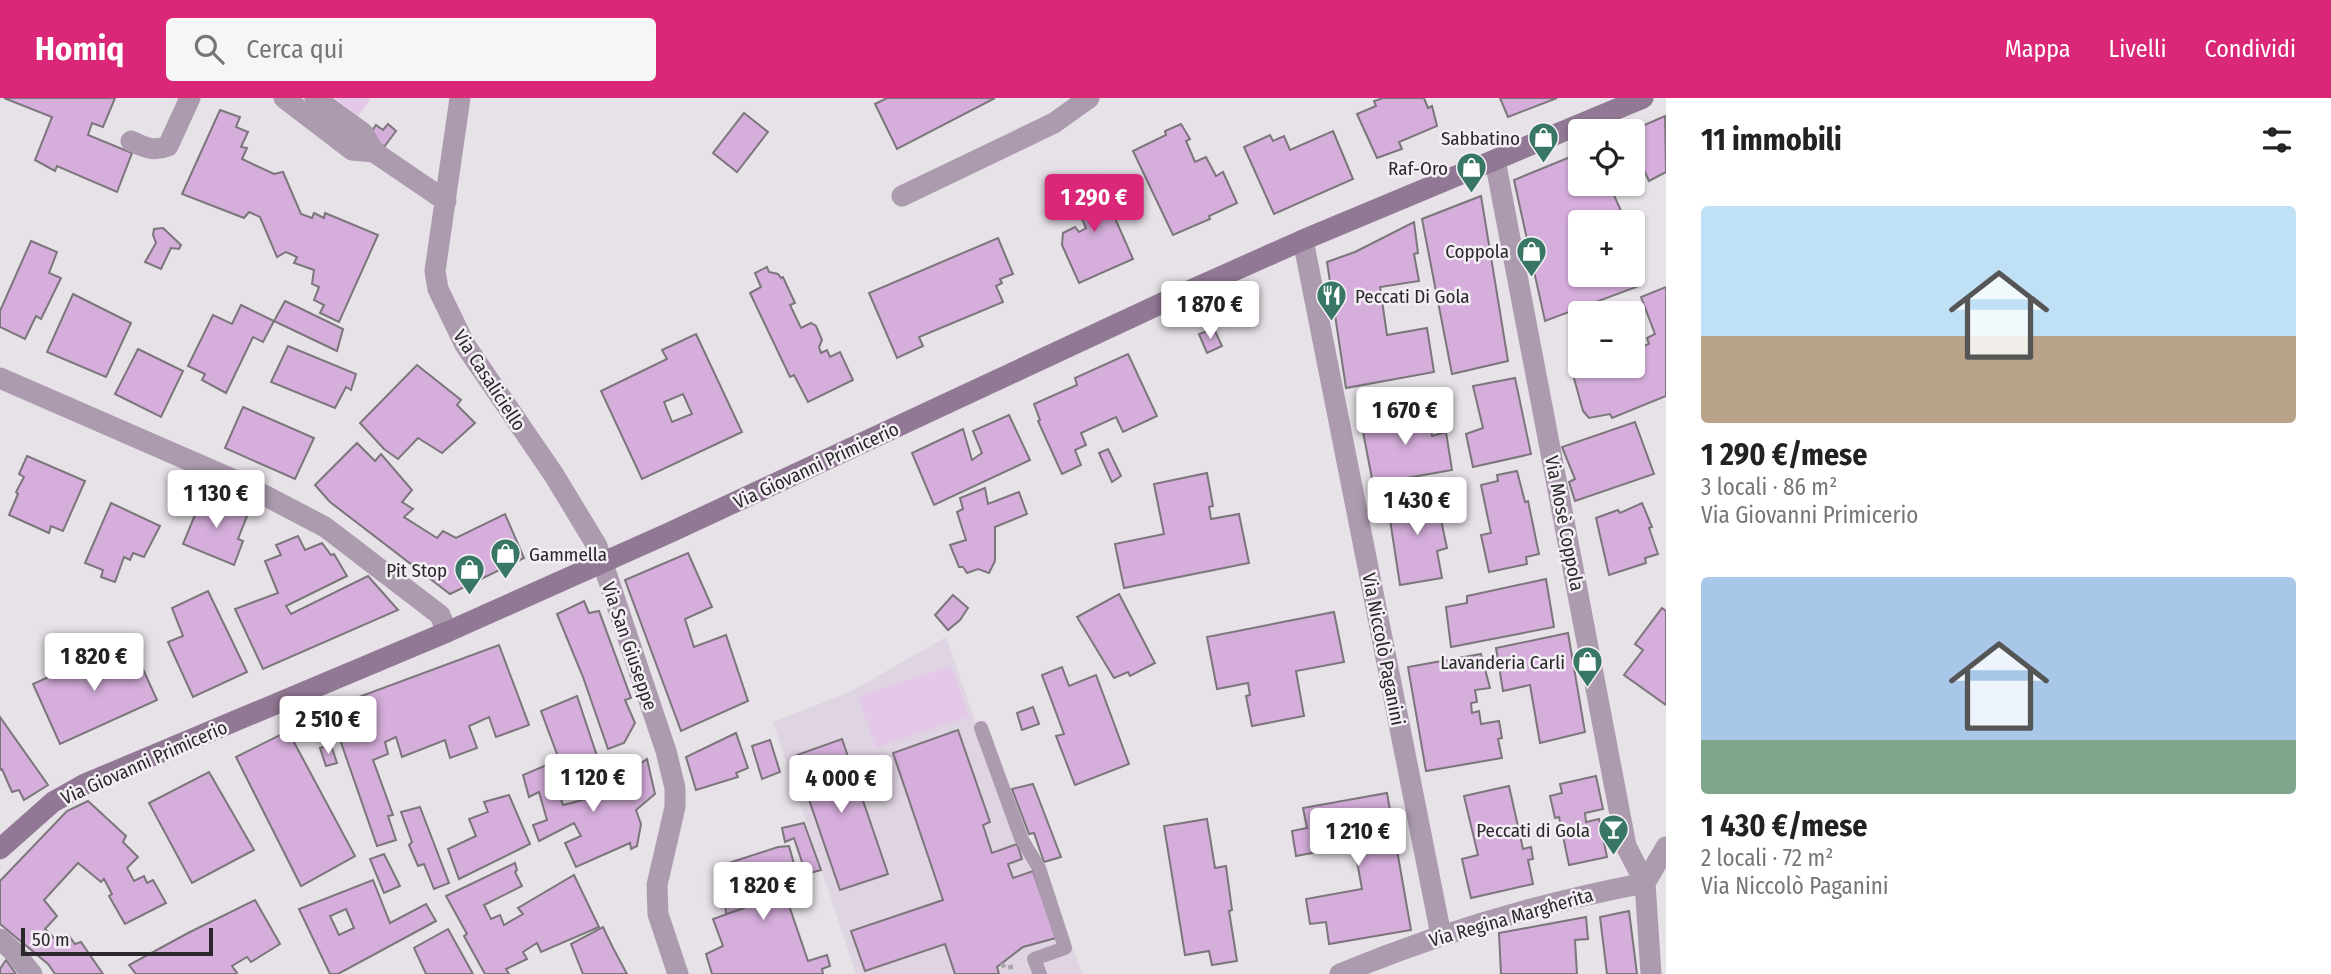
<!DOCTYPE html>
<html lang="it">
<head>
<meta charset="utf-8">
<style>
  body { margin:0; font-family:"Fira Sans Condensed",sans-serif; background:#f6f6f6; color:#222; height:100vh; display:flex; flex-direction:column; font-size:26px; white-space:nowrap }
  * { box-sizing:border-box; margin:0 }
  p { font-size:23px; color:#767676 }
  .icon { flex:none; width:38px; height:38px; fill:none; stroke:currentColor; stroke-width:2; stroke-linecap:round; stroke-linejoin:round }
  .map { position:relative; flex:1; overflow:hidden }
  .details { display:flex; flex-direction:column; background:#fff; width:665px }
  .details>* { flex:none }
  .fabs { position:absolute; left:1568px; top:21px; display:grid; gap:14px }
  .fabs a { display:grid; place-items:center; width:77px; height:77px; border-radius:7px; background:#fff; box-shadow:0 2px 5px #0004; font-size:35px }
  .scale { position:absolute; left:21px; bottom:18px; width:192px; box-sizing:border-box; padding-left:7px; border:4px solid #2b282b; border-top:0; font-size:19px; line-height:24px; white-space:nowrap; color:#2b282b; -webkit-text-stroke:5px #f4eef5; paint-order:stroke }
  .price { position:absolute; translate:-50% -60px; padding:0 16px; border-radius:7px; background:#fff; color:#222; font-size:23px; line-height:46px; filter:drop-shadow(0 2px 4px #0008) }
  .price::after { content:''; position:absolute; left:50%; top:42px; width:21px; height:16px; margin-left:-10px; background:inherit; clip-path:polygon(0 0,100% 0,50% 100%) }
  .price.on { background:#db2777; color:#fff }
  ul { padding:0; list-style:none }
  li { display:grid; align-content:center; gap:14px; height:371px; padding:0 35px }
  li span { display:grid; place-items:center; height:217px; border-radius:7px; color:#555 }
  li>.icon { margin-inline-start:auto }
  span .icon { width:126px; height:126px; fill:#fffc; stroke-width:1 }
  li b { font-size:30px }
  h2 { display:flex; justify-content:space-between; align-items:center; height:84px; padding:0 35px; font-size:30px }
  header { display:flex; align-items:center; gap:42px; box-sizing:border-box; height:98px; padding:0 35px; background:#db2777; color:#fff }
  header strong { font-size:33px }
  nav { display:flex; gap:38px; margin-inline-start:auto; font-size:24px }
  .search { width:490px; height:63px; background:#f6f6f6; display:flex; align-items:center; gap:18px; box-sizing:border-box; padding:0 24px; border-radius:7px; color:#767676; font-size:26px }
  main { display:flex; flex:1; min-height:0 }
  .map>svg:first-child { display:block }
  .built { fill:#dfd4e1 }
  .green { fill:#e3c8e7 }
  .building { fill:#d5aedb; stroke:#7c767c; stroke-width:2; fill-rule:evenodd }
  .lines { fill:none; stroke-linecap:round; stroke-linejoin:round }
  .path { stroke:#aaa5ab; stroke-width:4.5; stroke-dasharray:5 5; stroke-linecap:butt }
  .lane { stroke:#ac9baf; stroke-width:14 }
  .street { stroke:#ac9baf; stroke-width:21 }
  .secondary { stroke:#917894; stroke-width:21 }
  .labels { text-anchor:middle; stroke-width:5; stroke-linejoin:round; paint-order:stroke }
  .poi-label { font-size:19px; fill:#2b282b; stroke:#f4eef5; text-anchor:end }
  .street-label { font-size:19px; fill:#2b282b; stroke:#f4eef5 }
</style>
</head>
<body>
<header>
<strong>Homiq</strong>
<div class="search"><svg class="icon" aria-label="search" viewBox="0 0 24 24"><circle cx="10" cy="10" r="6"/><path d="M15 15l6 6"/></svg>Cerca qui</div>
<nav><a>Mappa</a><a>Livelli</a><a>Condividi</a></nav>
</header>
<main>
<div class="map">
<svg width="1666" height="876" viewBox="0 0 1666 876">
  <rect width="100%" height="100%" fill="#e7e1e8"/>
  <!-- built -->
  <polygon class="built" points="946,539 976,626 985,622 1030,741 1045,768 1082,876 856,876 773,624 850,594"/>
  <!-- green -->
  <g class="green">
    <polygon points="335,0 371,0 358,18"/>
    <polygon points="951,568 969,619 876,650 858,598"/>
  </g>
  <!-- building -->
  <g class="building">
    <polygon points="4,0 115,0 103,29 92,25 88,37 132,55 117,94 57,68 55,73 35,62 52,19"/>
    <polygon points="887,0 995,0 897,51 875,6"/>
    <polygon points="1383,0 1424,0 1428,10 1432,8 1437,28 1399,44 1402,51 1377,60 1357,16 1376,8 1374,3"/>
    <polygon points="1500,0 1557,0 1508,19"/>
    <polygon points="220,12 240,19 236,29 248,34 241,49 247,50 242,61 274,76 283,74 301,116 312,120 314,115 324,120 325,115 378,137 339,224 320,215 324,207 314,202 319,189 312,186 314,172 294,165 297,159 286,154 277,159 260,119 249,114 244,120 182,96"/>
    <polygon points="744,15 768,34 737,74 713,55"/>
    <polygon points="1665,18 1666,74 1649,83 1633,48 1633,33 1631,33"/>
    <polygon points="388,26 396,33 384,49 369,37 376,27 383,32"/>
    <polygon points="1181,26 1190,41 1186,43 1195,64 1206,59 1216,78 1223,74 1237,105 1209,118 1210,121 1173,137 1133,53 1166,37 1165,33"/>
    <polygon points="1333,33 1353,81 1274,116 1244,49 1270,37 1273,43 1284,38 1290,52"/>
    <polygon points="1580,55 1580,86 1609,86 1626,124 1580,124 1580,177 1633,177 1633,168 1639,188 1545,223 1514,82"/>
    <polygon points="1096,77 1133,161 1079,185 1062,147 1063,135 1075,129 1079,134 1086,130 1068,89"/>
    <polygon points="1481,98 1508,263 1452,276 1422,121"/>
    <polygon points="1414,124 1418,155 1414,156 1419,183 1380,189 1387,237 1427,230 1434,274 1346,290 1327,164 1355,154"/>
    <polygon points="163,130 181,147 179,151 171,150 161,171 145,164 156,145 153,137 154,131"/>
    <polygon points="998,140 1013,176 1000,181 1002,185 996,188 1003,204 919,239 923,248 897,260 869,195"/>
    <polygon points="31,143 57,154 49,175 61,180 41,221 36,218 25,241 0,229 0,213"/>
    <polygon points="767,169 769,174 778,176 781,180 783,179 795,205 790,207 801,230 811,225 816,228 822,242 819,249 821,255 827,252 830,259 840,254 853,282 808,304 794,277 790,279 750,195 761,189 755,175"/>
    <polygon points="1666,189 1666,298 1612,320 1610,316 1589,320 1583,313 1572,273 1588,268 1633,268 1633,252 1649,246 1647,240 1655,236 1641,199"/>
    <polygon points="73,196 131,225 106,279 47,254"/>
    <polygon points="285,203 343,231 337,253 274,223"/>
    <polygon points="241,207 274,223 263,244 253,239 226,295 202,282 205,276 188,268 213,217 232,226"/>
    <polygon points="1214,231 1222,248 1207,255 1199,236"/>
    <path d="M696,236L742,334L642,381L601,293L667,261L662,252ZM683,296L692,316L672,324L664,304Z"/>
    <polygon points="288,248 356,276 351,292 346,289 335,310 271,284"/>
    <polygon points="138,251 183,273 161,319 115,296"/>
    <polygon points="1128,256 1157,318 1123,334 1116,319 1081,335 1086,347 1075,352 1081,367 1062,376 1038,323 1040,322 1034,306 1077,287 1075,280"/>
    <polygon points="417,267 461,302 457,307 475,325 442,355 418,340 398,361 384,351 360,325"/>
    <polygon points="1515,280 1531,356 1473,369 1466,336 1483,330 1473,288"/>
    <polygon points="243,309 314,340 295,381 225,350"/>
    <polygon points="1429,310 1432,338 1446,334 1452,372 1373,386 1361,323"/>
    <polygon points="1009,317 1030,362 934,407 912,355 963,331 972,362 982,355 973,333"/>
    <polygon points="1635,324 1654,376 1575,403 1569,384 1575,381 1562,349"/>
    <polygon points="357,345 375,363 381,356 412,392 402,404 413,411 404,419 437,440 443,433 456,440 505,416 524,460 450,496 330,404 315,387"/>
    <polygon points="1108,351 1121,378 1112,384 1099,355"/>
    <polygon points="27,358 85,383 63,433 51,428 49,435 9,417 18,396 16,394 24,379 19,376"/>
    <polygon points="1517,373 1525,404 1528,403 1539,456 1526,459 1527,466 1489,474 1481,437 1491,435 1481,387 1498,383 1497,377"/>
    <polygon points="1207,375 1213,408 1209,409 1211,421 1239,416 1249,465 1124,490 1115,446 1164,436 1154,386"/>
    <polygon points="985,390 988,406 1019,394 1027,416 995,429 995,463 989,475 978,471 967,475 963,469 959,469 950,447 966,442 957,414 963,411 960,400"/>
    <polygon points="1435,394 1447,450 1437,453 1442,480 1400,487 1387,402"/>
    <polygon points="204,395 234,408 232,412 247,418 238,441 243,443 234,467 183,446"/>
    <polygon points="111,405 160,428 144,459 133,455 130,462 124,459 115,484 101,479 103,472 85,465"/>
    <polygon points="1642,405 1652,429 1649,430 1658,456 1645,460 1646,465 1609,477 1596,420 1618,412 1620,415"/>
    <polygon points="298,438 305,452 322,445 331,457 334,456 347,478 286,508 291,516 368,478 398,512 263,571 235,511 278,495 265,463 281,457 276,447"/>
    <polygon points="688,455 712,509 685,521 694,549 726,537 748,603 681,633 625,482"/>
    <polygon points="1546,481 1554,529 1451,549 1446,509 1467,505 1467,498"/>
    <polygon points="208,493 247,574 193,599 168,544 183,538 172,510"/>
    <polygon points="1119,496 1155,565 1130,578 1128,574 1114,580 1077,519"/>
    <polygon points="953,497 968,510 960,522 948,532 935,517"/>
    <polygon points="584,503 589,515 599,513 631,600 625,602 635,625 624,645 608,651 583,579 557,516"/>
    <polygon points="1662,510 1666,513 1666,607 1624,577 1643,552 1635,546"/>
    <polygon points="1334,514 1344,564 1296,573 1304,618 1252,628 1246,598 1250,597 1248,585 1217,591 1207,539"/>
    <polygon points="1568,535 1585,634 1540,645 1530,587 1503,593 1496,550"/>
    <polygon points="132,547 157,602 60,646 33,586 80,565 76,556 90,550 96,564"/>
    <polygon points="499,547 529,627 496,639 489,619 469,628 477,650 450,660 445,642 402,659 396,639 385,644 388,656 373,662 393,717 388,718 396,742 377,748 329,610"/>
    <polygon points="1481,556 1490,590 1475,592 1477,604 1471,605 1472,615 1479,613 1481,626 1499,623 1502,640 1498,641 1502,660 1426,673 1408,569"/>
    <polygon points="1062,569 1069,588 1096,577 1129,666 1075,687 1056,638 1064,636 1042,577"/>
    <polygon points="577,598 599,664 584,671 589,684 570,691 541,613"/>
    <polygon points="1033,609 1039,626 1022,632 1017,615"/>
    <polygon points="0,619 48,687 24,702 19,692 12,694 2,671 0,672"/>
    <polygon points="958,632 990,724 983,727 992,755 1017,746 1022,761 1008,766 1013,780 1033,773 1056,840 1023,849 997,869 999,876 955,876 945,846 865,873 851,833 943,802 893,655"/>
    <polygon points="288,633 355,758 301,788 236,659"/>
    <polygon points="736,635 748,670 736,675 738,679 696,692 686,659"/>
    <polygon points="842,641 888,776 840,792 794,658"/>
    <polygon points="770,642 780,674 762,681 752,648"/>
    <polygon points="331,647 337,665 326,668 320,650"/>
    <polygon points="647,661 655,696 636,712 641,726 637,748 631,751 630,745 576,769 565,745 581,738 574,725 539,743 533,727 547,722 539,694 529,699 523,677 549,666 563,707 602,697 632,683 627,675"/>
    <polygon points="209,674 254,752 192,785 149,705"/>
    <polygon points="1596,678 1603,711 1585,715 1586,724 1599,721 1607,759 1569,767 1559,719 1555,720 1550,698 1562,695 1560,686"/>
    <polygon points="1033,686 1061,759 1044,764 1034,735 1029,736 1012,691"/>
    <polygon points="1509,688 1523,751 1531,749 1533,761 1528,762 1533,786 1471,800 1462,761 1478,757 1464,698"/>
    <polygon points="1387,695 1411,832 1329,846 1326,824 1310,826 1306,801 1362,791 1354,747 1296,758 1292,733 1307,730 1303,710"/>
    <polygon points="509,697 530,746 459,781 448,751 476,738 469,721 488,714 484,704"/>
    <polygon points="88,703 126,738 123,744 138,759 127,770 134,783 144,778 147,785 153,782 166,805 125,826 109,798 112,796 104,781 101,784 78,765 44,802 57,818 45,831 59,845 69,838 75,846 81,844 103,876 55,876 48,866 0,826 0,783 67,713"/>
    <polygon points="420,709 449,785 434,791 424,766 418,768 409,747 412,744 401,714"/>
    <polygon points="1207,721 1215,770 1226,768 1232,812 1229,813 1237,863 1212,867 1209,853 1185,857 1164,728"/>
    <polygon points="804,725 821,772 806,776 794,740 785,744 782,730"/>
    <polygon points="789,748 798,780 782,787 808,863 827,857 830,868 822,871 823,876 712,876 706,856 723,848 713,821 744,810 729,765 778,749"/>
    <polygon points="384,756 400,788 384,795 370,761"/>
    <polygon points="515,765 517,772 515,774 522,788 484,807 491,821 500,817 504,827 523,816 518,810 574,777 599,829 541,854 537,845 523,854 527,861 506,871 509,876 485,876 464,838 467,836 446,798"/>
    <path d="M373,782L390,825L426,806L436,823L338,876H330L299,811ZM346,811L354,830L339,837L330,818Z"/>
    <polygon points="739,794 744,810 726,816 725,803"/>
    <polygon points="255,802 280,846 251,864 247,859 232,868 237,875 236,876 136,876 129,867 188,835"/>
    <polygon points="1629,813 1637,876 1607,876 1600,819"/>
    <polygon points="1586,819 1588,841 1575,842 1577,876 1501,876 1499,835"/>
    <polygon points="603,829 612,848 627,876 583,876 571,846"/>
    <polygon points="448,831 473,876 426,876 414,850"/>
    <polygon points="6,862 16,876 0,876 0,871"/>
  </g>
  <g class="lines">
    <!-- path -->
    <polyline class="path" points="1002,865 1005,871 1017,867"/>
    <!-- lane -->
    <polyline class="lane" points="981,630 1021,740 1039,770 1065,850 1034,861 1040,876"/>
    <!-- street -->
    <g class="street">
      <polyline points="284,0 352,52 374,54"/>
      <polyline points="315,0 363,35 374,54 446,103"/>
      <polyline points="460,0 435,173 438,191 465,247 554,377 597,448 666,653 675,690 675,709 657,787 658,816 678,876"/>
      <path d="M131,43C144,49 153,54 168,48L190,0"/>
      <polyline points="902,98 1054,25 1089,0"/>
      <polyline points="1303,142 1441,837"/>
      <polyline points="0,280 241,385 325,429 440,517 447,534"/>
      <polyline points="0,841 13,853 32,876"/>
      <path d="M1340,876C1438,835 1540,805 1645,785L1626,748L1495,62"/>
      <polyline points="1651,876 1645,785 1666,749"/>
    </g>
    <!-- secondary -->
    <polyline class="secondary" points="0,751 53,704 85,686 447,534 671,434 1173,200 1303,142 1643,0"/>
  </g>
  <!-- icons -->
  <defs>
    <symbol id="shop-pin" viewBox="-11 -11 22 30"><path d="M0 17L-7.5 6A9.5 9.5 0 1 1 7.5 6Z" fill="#387765" stroke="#f4eef5"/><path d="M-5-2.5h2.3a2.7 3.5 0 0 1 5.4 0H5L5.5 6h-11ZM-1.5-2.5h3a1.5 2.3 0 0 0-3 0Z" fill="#fff"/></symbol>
    <symbol id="restaurant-pin" viewBox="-11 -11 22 30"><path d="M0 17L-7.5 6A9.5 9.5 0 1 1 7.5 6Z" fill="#387765" stroke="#f4eef5"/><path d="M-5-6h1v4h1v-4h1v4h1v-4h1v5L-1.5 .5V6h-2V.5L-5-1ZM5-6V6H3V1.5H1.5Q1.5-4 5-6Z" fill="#fff"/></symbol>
    <symbol id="bar-pin" viewBox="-11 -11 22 30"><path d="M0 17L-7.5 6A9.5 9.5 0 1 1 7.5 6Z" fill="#387765" stroke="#f4eef5"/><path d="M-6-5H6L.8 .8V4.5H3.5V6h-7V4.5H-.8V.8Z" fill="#fff"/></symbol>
  </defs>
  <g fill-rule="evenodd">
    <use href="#shop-pin" x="1526" y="22" width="35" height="47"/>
    <use href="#shop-pin" x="1454" y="52" width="35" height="47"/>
    <use href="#shop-pin" x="1514" y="136" width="35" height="47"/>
    <use href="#restaurant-pin" x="1314" y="180" width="35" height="47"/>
    <use href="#shop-pin" x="488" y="438" width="35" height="47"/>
    <use href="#shop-pin" x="452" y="454" width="35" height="47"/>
    <use href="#shop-pin" x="1570" y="546" width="35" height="47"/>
    <use href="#bar-pin" x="1596" y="714" width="35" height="47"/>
  </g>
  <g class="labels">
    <!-- poi labels -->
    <g class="poi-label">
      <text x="1520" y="47">Sabbatino</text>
      <text x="1448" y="77">Raf-Oro</text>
      <text x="1509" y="160">Coppola</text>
      <text x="1355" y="205" text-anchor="start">Peccati Di Gola</text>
      <text x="529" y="463" text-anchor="start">Gammella</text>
      <text x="447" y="479">Pit Stop</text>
      <text x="1565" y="571">Lavanderia Carli</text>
      <text x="1590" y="739">Peccati di Gola</text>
    </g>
    <!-- street labels -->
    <g class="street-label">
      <text transform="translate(490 282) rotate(57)" y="7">Via Casaliciello</text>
      <text transform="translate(816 367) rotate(-25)" y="7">Via Giovanni Primicerio</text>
      <text transform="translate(1565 425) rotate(79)" y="7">Via Mosè Coppola</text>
      <text transform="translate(630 548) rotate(71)" y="7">Via San Giuseppe</text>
      <text transform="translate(1384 551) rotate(79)" y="7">Via Niccolò Paganini</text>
      <text transform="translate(144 664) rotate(-24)" y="7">Via Giovanni Primicerio</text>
      <text transform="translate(1511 819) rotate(-16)" y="7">Via Regina Margherita</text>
    </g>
  </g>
</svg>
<div class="fabs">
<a><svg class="icon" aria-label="locate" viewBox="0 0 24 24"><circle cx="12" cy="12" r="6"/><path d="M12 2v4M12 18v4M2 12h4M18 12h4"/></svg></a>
<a>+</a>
<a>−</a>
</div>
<div class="scale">50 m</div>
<b class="price on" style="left:1094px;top:136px">1 290 €</b>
<b class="price" style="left:1210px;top:243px">1 870 €</b>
<b class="price" style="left:1405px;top:349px">1 670 €</b>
<b class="price" style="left:216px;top:432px">1 130 €</b>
<b class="price" style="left:1417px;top:439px">1 430 €</b>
<b class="price" style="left:94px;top:595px">1 820 €</b>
<b class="price" style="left:328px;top:658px">2 510 €</b>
<b class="price" style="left:593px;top:716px">1 120 €</b>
<b class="price" style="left:841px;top:717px">4 000 €</b>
<b class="price" style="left:1358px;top:770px">1 210 €</b>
<b class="price" style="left:763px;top:824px">1 820 €</b>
</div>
<section class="details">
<h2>11 immobili<svg class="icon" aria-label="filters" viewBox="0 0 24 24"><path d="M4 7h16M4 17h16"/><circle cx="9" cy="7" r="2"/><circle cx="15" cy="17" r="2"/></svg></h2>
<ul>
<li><span style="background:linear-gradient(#bfe0f5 60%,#b9a48a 0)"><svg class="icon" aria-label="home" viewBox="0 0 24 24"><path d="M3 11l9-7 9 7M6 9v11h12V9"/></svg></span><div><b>1 290 €/mese</b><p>3 locali · 86 m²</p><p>Via Giovanni Primicerio</p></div></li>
<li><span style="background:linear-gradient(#a9c7e8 75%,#7fa58c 0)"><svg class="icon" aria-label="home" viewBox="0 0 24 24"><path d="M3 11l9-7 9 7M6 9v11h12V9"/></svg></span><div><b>1 430 €/mese</b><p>2 locali · 72 m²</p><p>Via Niccolò Paganini</p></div></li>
</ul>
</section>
</main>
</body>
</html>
